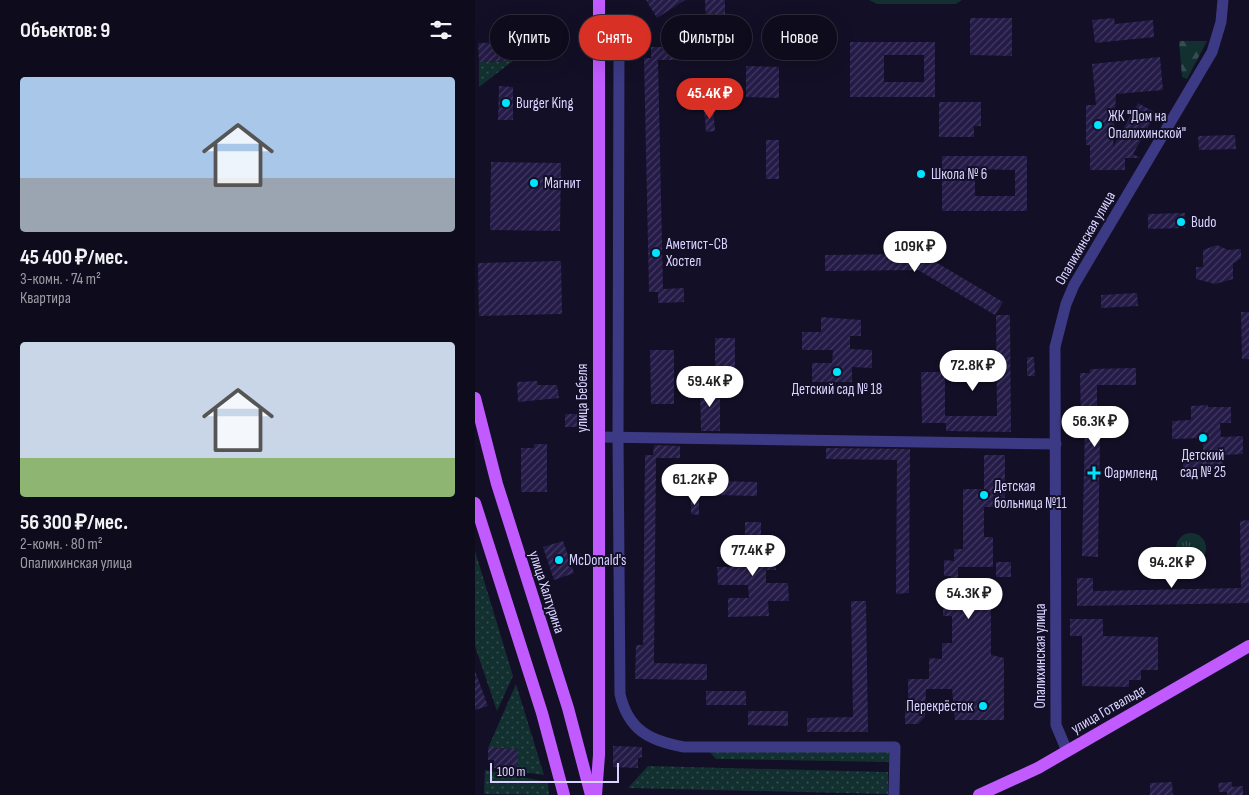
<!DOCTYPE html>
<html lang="ru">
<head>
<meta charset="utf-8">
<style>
  body { margin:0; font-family:"Sofia Sans Condensed",sans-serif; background:#171425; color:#f1f3f6; height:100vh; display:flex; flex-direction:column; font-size:19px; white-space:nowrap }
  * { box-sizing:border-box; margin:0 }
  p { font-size:16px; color:#9b9ba3 }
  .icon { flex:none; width:28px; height:28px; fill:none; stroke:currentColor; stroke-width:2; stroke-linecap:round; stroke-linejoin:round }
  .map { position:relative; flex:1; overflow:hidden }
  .details { display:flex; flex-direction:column; background:#0e0b1c; width:475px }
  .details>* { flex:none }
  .hud { position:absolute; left:15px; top:15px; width:475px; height:45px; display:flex; gap:10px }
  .scale { position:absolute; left:15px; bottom:12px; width:129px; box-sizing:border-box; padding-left:5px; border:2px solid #d9d4ff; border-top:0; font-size:14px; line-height:18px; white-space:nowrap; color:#d9d4ff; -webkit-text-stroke:4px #130f26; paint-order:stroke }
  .price { position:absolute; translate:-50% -42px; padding:0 11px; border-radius:18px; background:#fff; color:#222; font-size:16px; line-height:32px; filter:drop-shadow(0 1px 2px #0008) }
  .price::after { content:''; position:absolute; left:50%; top:30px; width:15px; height:11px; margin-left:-8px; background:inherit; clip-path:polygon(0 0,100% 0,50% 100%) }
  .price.on { background:#d93025; color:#fff }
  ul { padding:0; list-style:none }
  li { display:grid; align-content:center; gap:10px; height:265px; padding:0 20px }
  li span { display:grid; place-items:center; height:155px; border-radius:5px; color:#555 }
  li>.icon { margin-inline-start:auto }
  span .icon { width:90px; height:90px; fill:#fffc; stroke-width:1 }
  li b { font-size:21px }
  h2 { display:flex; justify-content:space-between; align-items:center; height:60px; padding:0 20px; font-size:21px }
  .tag { padding:0 18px; border-radius:22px; background:#0e0b1c; box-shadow:0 5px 20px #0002,0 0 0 1px #2e2b3b; font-size:18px; line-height:45px }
  .tag.on { background:#d93025; color:#fff }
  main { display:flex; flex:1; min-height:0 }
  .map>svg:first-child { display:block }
  .grass { fill:url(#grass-dots) }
  .forest { fill:url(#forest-firs) }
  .park { fill:url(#park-tufts) }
  .pitch { fill:#12302f }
  .building { fill:url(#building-hatch); fill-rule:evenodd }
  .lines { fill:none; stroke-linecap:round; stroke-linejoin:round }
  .minor { stroke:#3d3a85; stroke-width:11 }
  .major { stroke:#c25bff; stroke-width:12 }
  .poi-dot { fill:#00e5ff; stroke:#130f26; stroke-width:2 }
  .labels { text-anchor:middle; stroke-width:4; stroke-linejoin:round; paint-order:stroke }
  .poi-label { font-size:15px; fill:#d9d4ff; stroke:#130f26; text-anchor:start }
  .street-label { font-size:15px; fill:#d9d4ff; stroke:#130f26 }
</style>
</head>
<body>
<main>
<section class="details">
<h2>Объектов: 9<svg class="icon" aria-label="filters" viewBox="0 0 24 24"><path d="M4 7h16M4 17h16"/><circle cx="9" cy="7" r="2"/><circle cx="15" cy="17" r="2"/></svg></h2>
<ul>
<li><span style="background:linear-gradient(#a9c7e8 65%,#9aa5b1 0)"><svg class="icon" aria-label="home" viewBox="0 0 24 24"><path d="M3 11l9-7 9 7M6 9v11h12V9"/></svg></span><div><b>45 400 ₽/мес.</b><p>3-комн. · 74 m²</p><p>Квартира</p></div></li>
<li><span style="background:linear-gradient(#c9d6e8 75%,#8fb573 0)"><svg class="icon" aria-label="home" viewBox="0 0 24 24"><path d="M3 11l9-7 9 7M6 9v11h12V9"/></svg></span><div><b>56 300 ₽/мес.</b><p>2-комн. · 80 m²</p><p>Опалихинская улица</p></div></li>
</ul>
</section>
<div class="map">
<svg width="774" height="795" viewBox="0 0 774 795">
  <defs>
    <pattern id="grass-dots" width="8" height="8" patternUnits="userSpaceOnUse" patternTransform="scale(1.25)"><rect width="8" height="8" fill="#12302f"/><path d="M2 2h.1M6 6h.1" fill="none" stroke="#344d4e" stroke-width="1.8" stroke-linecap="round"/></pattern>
    <pattern id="forest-firs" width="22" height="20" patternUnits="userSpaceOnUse" patternTransform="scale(1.25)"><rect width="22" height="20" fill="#12302f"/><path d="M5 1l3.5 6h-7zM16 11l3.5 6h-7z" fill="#344d4e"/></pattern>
    <pattern id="park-tufts" width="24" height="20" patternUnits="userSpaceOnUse" patternTransform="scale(1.25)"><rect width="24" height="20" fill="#12302f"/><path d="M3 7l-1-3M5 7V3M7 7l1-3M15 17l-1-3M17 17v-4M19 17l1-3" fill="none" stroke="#344d4e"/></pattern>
    <pattern id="building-hatch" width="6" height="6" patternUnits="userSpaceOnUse" patternTransform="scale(1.25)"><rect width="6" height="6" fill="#241b47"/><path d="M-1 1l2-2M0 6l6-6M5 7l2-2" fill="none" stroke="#433b63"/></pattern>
  </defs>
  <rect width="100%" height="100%" fill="#130f26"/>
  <!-- grass -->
  <g class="grass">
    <polygon points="38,61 4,87 4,62"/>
    <polygon points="0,551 38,676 22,711 0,646"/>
    <polygon points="41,684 69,775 19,768 43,769 43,749 13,748"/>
    <polygon points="231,748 415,750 414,762 241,759"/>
    <polygon points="173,766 413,772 413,794 153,788"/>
    <polygon points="10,770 73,782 74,795 9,794"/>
  </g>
  <!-- forest -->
  <polygon class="forest" points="704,41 732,41 712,79 707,77"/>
  <!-- park -->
  <circle class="park" cx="716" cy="548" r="15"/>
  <!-- pitch -->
  <polygon class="pitch" points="394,0 487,0 481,4 402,4"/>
  <!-- building -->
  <g class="building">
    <polygon points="171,0 210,0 182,18"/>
    <polygon points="230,0 250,0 250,27 231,27"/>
    <polygon points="34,18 61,19 61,31 40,31 41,52 37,52 38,61 4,62 3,43 33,42"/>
    <polygon points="495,18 537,18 537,56 495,55"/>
    <polygon points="639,18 640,24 678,20 679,37 620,43 617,20"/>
    <path d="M375,42H460V97H375ZM409,55H449V82H409Z"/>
    <polygon points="176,47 204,47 204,60 183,60 188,289 209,288 209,302 183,303 183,292 174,292 169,58 176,58"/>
    <polygon points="685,57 688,90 641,94 638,147 663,103 681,113 658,154 665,158 650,158 650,170 615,170 615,145 611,145 611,105 621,105 617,64"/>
    <polygon points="271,66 304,67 304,98 271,97"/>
    <polygon points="24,86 38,87 38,120 23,120"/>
    <polygon points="464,102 506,102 506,126 499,126 499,137 464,137"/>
    <polygon points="238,107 240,131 231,132 229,108"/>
    <polygon points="760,135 761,149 724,150 723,136"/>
    <rect x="291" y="140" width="13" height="39"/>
    <path d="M467,156H552V211H467ZM500,169L540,170V196H500Z"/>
    <polygon points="16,162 86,163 85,231 15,230"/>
    <polygon points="710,213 710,228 673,229 673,214"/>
    <polygon points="742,245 753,250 766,249 766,258 758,264 758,279 740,284 721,279 721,267 728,267 728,250"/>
    <polygon points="447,254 528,302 520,315 443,270 350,271 350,255"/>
    <polygon points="86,261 87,314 4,316 3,263"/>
    <polygon points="662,293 663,306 626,308 626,295"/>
    <polygon points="766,312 774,312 774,359 767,359"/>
    <polygon points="521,315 535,315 536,432 471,431 471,423 447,423 446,372 470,372 470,416 522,416"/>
    <polygon points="346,317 386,320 386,336 375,336 375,349 397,350 397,368 377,367 377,382 337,382 337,363 357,363 358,350 327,350 327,332 346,332"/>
    <rect x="240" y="338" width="20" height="46"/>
    <polygon points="175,350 199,350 199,404 176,404"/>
    <polygon points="552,357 559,357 560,376 552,376"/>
    <polygon points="661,368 661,385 622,385 622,439 625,439 623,557 607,556 610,428 606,428 605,373 615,373 615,369"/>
    <polygon points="62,381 63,385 82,385 84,398 43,402 42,382"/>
    <polygon points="225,385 245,385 245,431 226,431"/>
    <polygon points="733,405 733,407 756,407 756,423 745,423 746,437 768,436 768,454 748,455 748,469 708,470 708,451 728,451 728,438 697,439 697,421 716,420 716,406"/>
    <rect x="90" y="414" width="13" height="13"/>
    <polygon points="59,444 72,444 72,492 46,492 46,448 59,448"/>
    <polygon points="179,445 205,446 205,458 181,458 179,663 232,664 232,680 160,679 161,645 168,645 170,455 178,455"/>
    <polygon points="351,448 435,449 434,593 421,594 422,460 351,459"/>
    <polygon points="509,455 530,455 530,507 509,507 509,537 518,537 518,567 483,567 483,597 516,597 516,655 529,658 529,720 480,720 477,689 451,689 450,717 443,724 430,724 430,701 433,701 433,679 454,679 454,658 467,659 467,643 477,643 477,616 468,616 468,600 476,600 476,576 469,576 469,560 479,561 479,549 488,549 488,489 509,489"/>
    <polygon points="243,481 282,482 282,496 242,495"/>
    <polygon points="216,497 224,497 224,515 216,514"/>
    <polygon points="774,520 774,603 602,606 602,578 618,578 618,591 766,588 765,521"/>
    <polygon points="270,522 286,522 286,554 301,553 301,570 291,570 291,583 313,583 314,601 293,601 294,616 253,617 253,598 274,598 273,585 243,585 242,567 261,567 261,552 270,552"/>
    <polygon points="88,541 99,573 79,580 68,547"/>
    <rect x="521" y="562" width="15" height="15"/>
    <polygon points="376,601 391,601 393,732 332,732 332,718 378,717"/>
    <polygon points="595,619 628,619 628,636 683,637 683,670 666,670 666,680 654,680 654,687 607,686 607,636 595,636"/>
    <polygon points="0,671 13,706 0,710"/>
    <rect x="231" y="691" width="40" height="14"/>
    <polygon points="273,711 313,711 313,726 273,725"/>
    <polygon points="138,746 167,747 167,757 163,758 163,768 138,767"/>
    <polygon points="13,748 43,749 43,769 19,768 19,760 13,760"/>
    <polygon points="697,782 698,795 675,795 675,783"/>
    <polygon points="757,782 757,787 768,786 768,795 752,795 752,792 744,792 743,783"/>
  </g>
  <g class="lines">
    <!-- minor -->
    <g class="minor">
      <path d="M123,47H144L143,437L145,694C153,730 175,741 209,747H420L419,795"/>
      <polyline points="124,437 581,444"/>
      <polyline points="592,751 581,725 580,347 591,304 599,285 737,52 746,22 748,0"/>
    </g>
    <!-- major -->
    <g class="major">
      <polyline points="0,398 22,484 93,708 116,795"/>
      <polyline points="0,503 67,713 89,795"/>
      <polyline points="121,795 124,755 124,0"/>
      <polyline points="504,795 563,768 774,646"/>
    </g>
  </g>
  <!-- markers -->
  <g class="poi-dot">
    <circle cx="31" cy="103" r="5"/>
    <circle cx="623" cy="125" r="5"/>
    <circle cx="446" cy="174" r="5"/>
    <circle cx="59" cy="183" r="5"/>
    <circle cx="706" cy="222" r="5"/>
    <circle cx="181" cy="253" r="5"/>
    <circle cx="362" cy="372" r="5"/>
    <circle cx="728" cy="438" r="5"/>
    <path d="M616.5 465.5h5v5h5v5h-5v5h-5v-5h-5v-5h5z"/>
    <circle cx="509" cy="495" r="5"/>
    <circle cx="84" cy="560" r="5"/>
    <circle cx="508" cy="706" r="5"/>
  </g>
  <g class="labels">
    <!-- poi labels -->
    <g class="poi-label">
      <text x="41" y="108">Burger King</text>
      <text x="633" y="121">ЖК "Дом на<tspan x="633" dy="17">Опалихинской"</tspan></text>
      <text x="456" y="179">Школа № 6</text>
      <text x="69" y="188">Магнит</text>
      <text x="716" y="227">Budo</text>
      <text x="191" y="249">Аметист-СВ<tspan x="191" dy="17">Хостел</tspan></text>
      <text x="362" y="394" text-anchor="middle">Детский сад № 18</text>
      <text x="728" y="460" text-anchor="middle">Детский<tspan x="728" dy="17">сад № 25</tspan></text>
      <text x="629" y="478">Фармленд</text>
      <text x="519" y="491">Детская<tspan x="519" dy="17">больница №11</tspan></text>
      <text x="94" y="565">McDonald's</text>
      <text x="498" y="711" text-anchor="end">Перекрёсток</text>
    </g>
    <!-- street labels -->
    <g class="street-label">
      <text transform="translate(610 238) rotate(-60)" y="5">Опалихинская улица</text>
      <text transform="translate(107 398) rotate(-90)" y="5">улица Бебеля</text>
      <text transform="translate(72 592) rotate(72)" y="5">улица Халтурина</text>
      <text transform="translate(565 656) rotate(-90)" y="5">Опалихинская улица</text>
      <text transform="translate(633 709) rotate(-30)" y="5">улица Готвальда</text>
    </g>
  </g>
</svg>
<div class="scale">100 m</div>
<b class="price on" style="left:235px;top:120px">45.4K ₽</b>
<b class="price" style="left:440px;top:273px">109K ₽</b>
<b class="price" style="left:498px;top:392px">72.8K ₽</b>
<b class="price" style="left:235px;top:408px">59.4K ₽</b>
<b class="price" style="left:620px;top:448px">56.3K ₽</b>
<b class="price" style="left:220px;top:506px">61.2K ₽</b>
<b class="price" style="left:278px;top:577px">77.4K ₽</b>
<b class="price" style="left:697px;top:589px">94.2K ₽</b>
<b class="price" style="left:494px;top:620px">54.3K ₽</b>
<div class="hud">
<a class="tag">Купить</a>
<a class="tag on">Снять</a>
<a class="tag">Фильтры</a>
<a class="tag">Новое</a>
</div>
</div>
</main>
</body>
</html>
